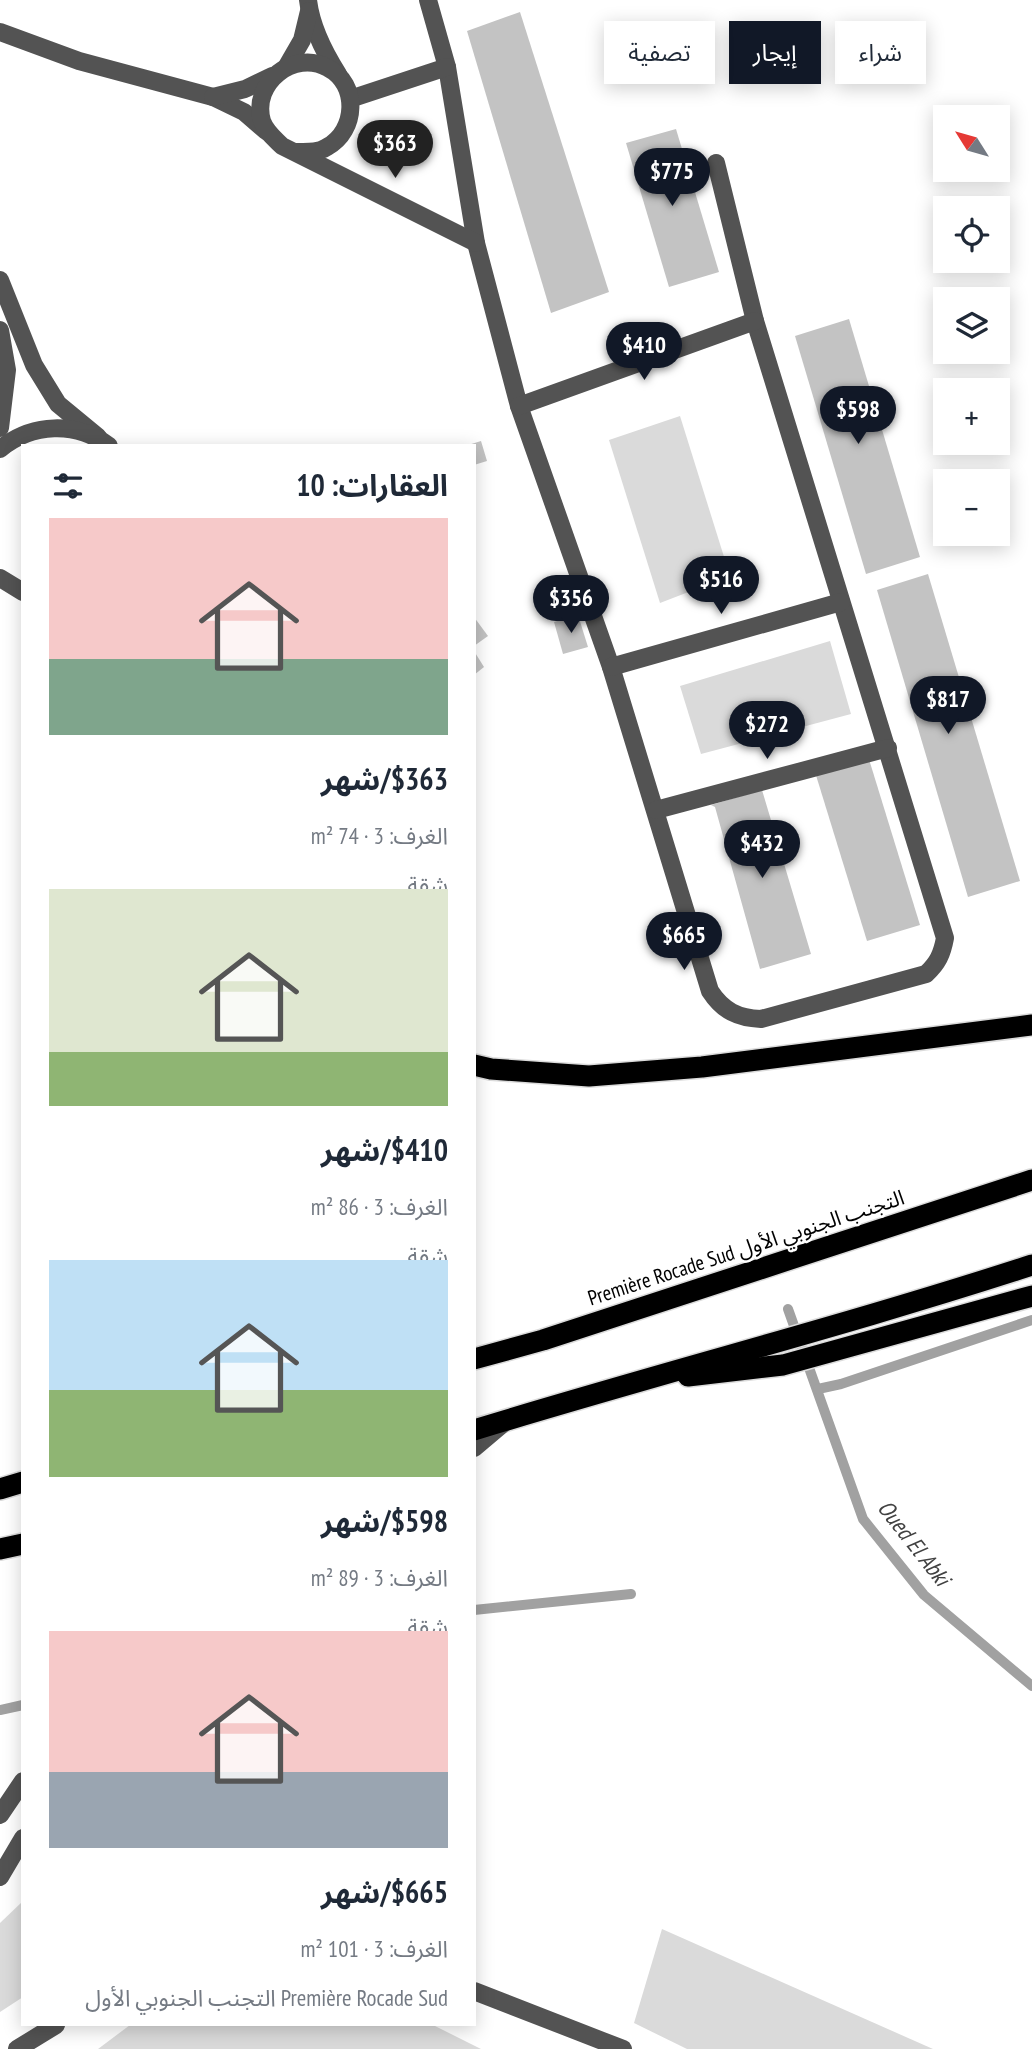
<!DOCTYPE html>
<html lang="ar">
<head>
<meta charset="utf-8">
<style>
  body { margin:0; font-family:"PT Sans Narrow","Noto Sans Arabic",sans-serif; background:#f2f2f3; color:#1f2937; direction:rtl; height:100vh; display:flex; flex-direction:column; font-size:26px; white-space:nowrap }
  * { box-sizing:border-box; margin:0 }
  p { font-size:23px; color:#747a83 }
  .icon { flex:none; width:38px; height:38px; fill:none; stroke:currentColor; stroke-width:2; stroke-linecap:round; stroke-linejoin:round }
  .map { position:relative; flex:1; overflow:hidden; direction:ltr }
  .drawer { position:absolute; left:21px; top:444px; width:455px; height:1582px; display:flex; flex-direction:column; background:#fff; border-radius:0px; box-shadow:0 4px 18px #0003; direction:rtl }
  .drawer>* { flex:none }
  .banner { position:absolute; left:497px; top:21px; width:429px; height:63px; direction:rtl; display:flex; gap:14px }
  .needle { width:46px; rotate:307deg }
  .controls { position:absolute; left:933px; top:105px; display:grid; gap:14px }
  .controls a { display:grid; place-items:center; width:77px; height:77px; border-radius:0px; background:#fff; box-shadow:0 4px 18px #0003; font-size:35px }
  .price { position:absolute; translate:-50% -60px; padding:0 16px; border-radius:24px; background:#111827; color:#fff; font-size:23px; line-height:46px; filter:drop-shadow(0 2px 4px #0008) }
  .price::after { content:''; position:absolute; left:50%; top:42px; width:21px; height:16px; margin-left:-10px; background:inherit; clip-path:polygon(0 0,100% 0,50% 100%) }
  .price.selected { background:#222; color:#fff }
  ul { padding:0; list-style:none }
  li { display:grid; align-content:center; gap:14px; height:371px; padding:0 28px }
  li span { display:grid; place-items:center; height:217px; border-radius:0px; color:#555 }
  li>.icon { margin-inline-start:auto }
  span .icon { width:126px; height:126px; fill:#fffc; stroke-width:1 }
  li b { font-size:30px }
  h2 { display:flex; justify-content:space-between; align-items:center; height:84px; padding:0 28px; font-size:30px }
  .pill { padding:0 24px; border-radius:0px; background:#fff; box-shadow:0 4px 18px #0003; font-size:24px; line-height:63px }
  .pill.selected { background:#111827; color:#fff }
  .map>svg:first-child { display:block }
  .green { fill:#dadada }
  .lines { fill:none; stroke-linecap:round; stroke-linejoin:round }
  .stream { stroke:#a1a1a1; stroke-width:10 }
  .building { fill:#c3c3c3 }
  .highway-casing { stroke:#dbdbdb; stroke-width:24 }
  .minor { stroke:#535353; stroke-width:18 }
  .highway { stroke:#000; stroke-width:21 }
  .labels { text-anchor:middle; stroke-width:5; stroke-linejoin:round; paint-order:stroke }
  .street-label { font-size:21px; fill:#000; stroke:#fff }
  .water-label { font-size:23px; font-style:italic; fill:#424242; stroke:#fff }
</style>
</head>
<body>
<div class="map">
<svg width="1032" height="2049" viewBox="0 0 1032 2049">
  <rect width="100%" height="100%" fill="#fff"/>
  <!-- green -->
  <g class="green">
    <polygon points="680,416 730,576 660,603 609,440"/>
    <polygon points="830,641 851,714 701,754 680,686"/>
    <polygon points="23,1901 23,1997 0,2012 0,1923"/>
    <polygon points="662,1929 933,2049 687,2049 634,2023"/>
    <polygon points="130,2025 433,2025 481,2049 98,2049"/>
  </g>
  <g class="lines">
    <!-- stream -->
    <g class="stream">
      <polyline points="788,1309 863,1519 924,1595 1032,1686"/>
      <polyline points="818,1389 841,1384 1032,1320"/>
      <polyline points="474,1610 631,1594"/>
      <polyline points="0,1710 23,1705"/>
    </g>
  </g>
  <!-- building -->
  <g class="building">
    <polygon points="520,12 609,292 551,313 467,31"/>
    <polygon points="676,129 719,272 669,287 626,143"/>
    <polygon points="849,319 920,557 866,574 795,336"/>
    <polygon points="481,441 487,461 474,465 474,446 465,446"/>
    <polygon points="928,574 1020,881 968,897 877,590"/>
    <polygon points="578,615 588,647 563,654 554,622"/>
    <polygon points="474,617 488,636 474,646"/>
    <polygon points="474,651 484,667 474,675"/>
    <polygon points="868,756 920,925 867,941 815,772"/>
    <polygon points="762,790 811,954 760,969 715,807 711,805"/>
  </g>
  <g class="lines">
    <defs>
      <g id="highway">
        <polyline points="474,1065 491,1069 589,1076 702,1067 1032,1025"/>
        <polyline points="474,1359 543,1340 1032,1180"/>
        <polyline points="688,1376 783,1365 1032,1296"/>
        <path d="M474,1430C660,1373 848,1325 1032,1265"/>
        <polyline points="0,1489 23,1482"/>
        <polyline points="0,1549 23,1544"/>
      </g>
    </defs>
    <!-- highway casing -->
    <use href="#highway" class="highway-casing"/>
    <!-- minor -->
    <g class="minor">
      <path d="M308,0C311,26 324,52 338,74"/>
      <path d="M428,0L447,67L476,243L519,406L611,667L710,991C723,1011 738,1018 761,1019L926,974C938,963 942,954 945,938L755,321L716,163"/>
      <polyline points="0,32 79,61 213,97 244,112 266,131"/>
      <polyline points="287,66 302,40 309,11"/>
      <polyline points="213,97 245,89 272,76"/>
      <polyline points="350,99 447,67"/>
      <path d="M296,152C307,152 318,153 327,147C357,131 359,84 328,68C294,49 251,83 262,121C266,132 274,138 282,146L476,243"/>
      <polyline points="0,280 34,365 58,404 98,437"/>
      <polyline points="0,330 7,370 0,428"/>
      <polyline points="519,406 755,321"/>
      <path d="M0,449C32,423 76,421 109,446"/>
      <polyline points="0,578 23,592"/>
      <polyline points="611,667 841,602"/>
      <polyline points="656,810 888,748"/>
      <polyline points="474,1448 506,1421"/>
      <polyline points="0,1815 23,1781"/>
      <polyline points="0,1877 23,1838"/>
      <polyline points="474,1991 623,2049"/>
      <polyline points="17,2049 56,2025"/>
    </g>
    <!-- highway -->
    <use href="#highway" class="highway"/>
  </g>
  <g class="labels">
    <!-- street labels -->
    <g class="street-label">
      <text transform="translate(746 1248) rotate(-18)" y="7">Première Rocade Sud التجنب الجنوبي الأول</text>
    </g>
    <!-- water labels -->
    <g class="water-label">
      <text transform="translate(914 1543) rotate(52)" y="8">Oued El Abki</text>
    </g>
  </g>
</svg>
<div class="controls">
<a><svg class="needle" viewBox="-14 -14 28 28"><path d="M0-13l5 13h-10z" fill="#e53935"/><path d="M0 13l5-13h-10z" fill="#747a83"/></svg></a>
<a><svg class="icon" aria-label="locate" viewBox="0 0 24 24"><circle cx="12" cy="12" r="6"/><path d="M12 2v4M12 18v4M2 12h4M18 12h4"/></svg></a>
<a><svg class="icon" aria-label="layers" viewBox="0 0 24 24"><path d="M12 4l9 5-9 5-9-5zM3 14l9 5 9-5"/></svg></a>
<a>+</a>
<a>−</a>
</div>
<b class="price selected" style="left:395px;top:180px">$363</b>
<b class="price" style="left:672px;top:208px">$775</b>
<b class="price" style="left:644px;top:382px">$410</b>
<b class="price" style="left:858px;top:446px">$598</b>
<b class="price" style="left:721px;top:616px">$516</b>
<b class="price" style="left:571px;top:635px">$356</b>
<b class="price" style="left:948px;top:736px">$817</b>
<b class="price" style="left:767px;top:761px">$272</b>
<b class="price" style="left:762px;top:880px">$432</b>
<b class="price" style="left:684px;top:972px">$665</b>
<div class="banner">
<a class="pill">شراء</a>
<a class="pill selected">إيجار</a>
<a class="pill">تصفية</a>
</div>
<section class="drawer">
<h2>العقارات: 10<svg class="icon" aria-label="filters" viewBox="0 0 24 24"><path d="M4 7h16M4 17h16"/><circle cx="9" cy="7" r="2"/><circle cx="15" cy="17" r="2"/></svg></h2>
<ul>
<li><span style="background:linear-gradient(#f6c9c9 65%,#7fa58c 0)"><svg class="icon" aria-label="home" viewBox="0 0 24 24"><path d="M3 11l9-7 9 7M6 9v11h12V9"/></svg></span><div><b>$363/شهر</b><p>الغرف: 3 · 74 m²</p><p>شقة</p></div></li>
<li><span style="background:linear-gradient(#dfe7d0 75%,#8fb573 0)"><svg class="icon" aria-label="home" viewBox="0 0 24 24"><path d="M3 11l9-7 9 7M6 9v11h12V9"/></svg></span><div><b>$410/شهر</b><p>الغرف: 3 · 86 m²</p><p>شقة</p></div></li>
<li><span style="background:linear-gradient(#bfe0f5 60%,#8fb573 0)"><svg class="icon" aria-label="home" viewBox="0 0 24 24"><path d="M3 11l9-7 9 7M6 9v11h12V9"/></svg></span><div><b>$598/شهر</b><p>الغرف: 3 · 89 m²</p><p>شقة</p></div></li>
<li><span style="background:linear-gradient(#f6c9c9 65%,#9aa5b1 0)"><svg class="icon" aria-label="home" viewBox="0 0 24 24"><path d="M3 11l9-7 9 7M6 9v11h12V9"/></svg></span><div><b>$665/شهر</b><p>الغرف: 3 · 101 m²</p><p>Première Rocade Sud التجنب الجنوبي الأول</p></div></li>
</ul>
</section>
</div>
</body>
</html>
